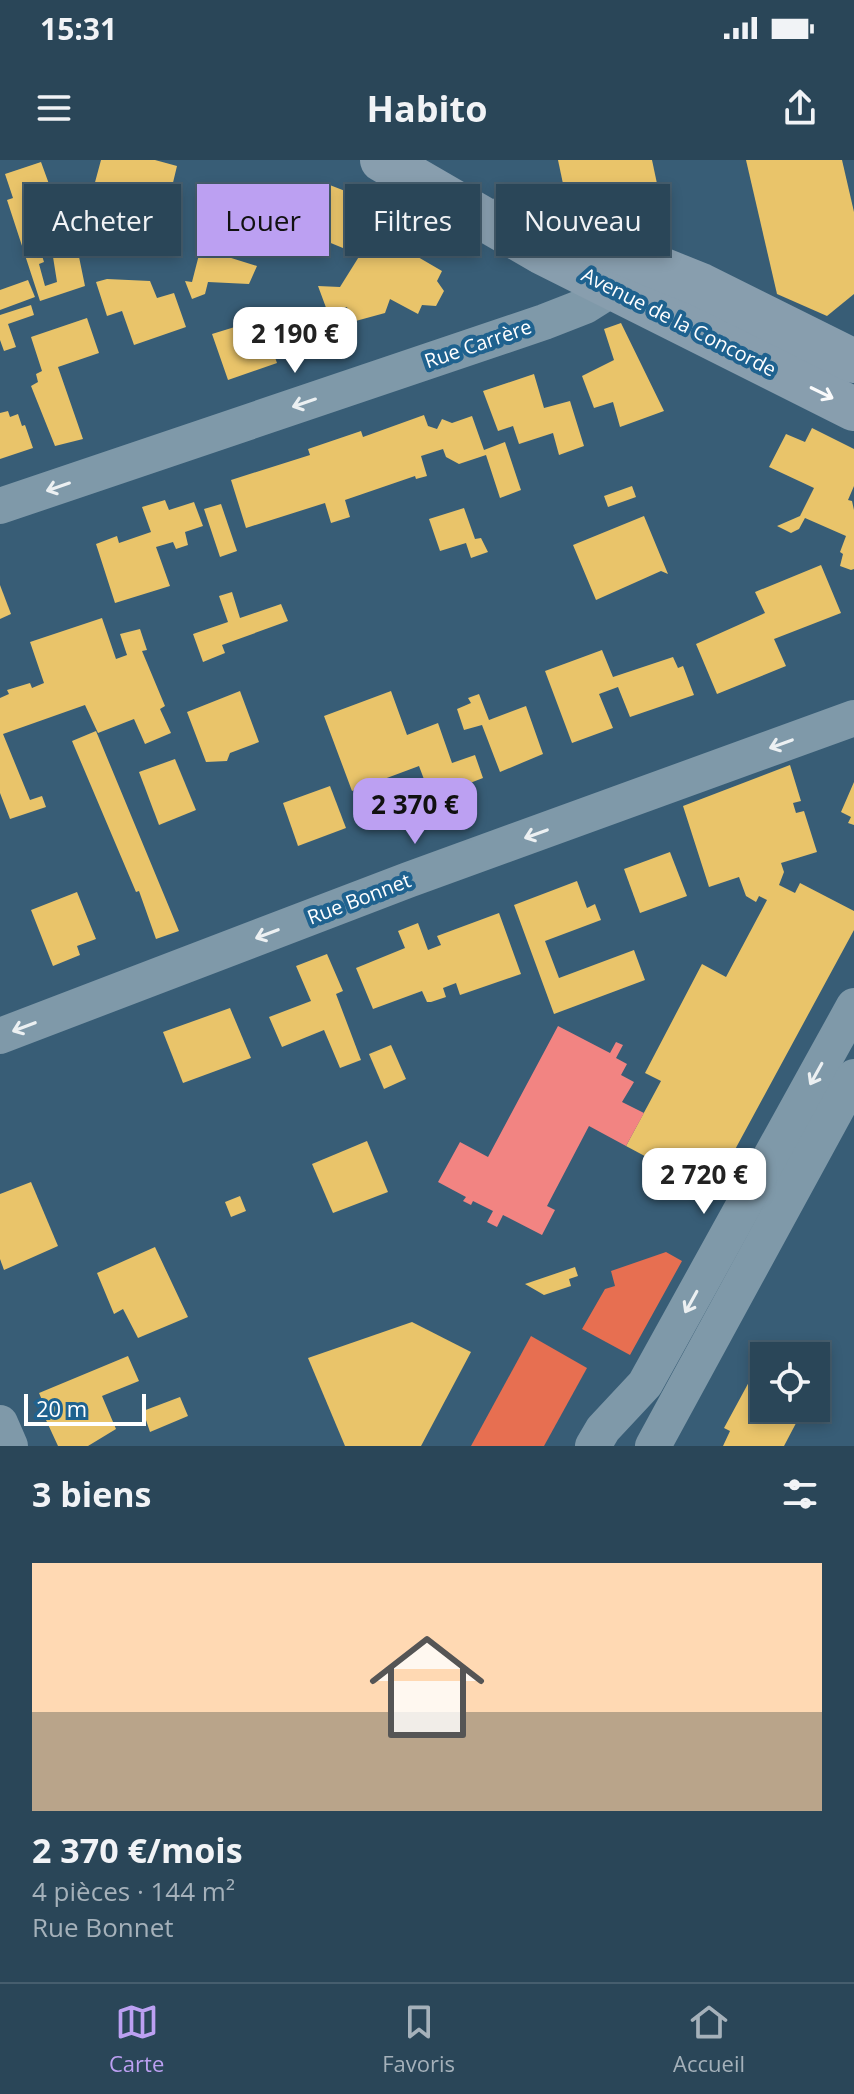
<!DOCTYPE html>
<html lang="fr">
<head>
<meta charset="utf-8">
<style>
  body { margin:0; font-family:"Open Sans",sans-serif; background:#324d5e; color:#f1f3f6; height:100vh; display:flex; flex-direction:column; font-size:30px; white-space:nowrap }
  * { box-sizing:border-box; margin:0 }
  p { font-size:26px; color:#a5b1ba }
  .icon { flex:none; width:44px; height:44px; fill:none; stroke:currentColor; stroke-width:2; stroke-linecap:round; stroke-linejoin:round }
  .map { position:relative; height:1286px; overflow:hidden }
  .details { display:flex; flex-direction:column; background:#2a4658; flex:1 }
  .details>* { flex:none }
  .banner { position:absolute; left:24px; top:24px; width:806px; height:72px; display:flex; gap:16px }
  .tools { position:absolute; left:750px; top:1182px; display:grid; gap:16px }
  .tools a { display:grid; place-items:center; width:80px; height:80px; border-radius:0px; background:#2a4658; box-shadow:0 4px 12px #0003,0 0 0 2px #465e6e; font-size:40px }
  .scale { position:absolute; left:24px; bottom:20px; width:122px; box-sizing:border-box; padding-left:8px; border:4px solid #fff; border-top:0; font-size:22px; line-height:28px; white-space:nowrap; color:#fff; -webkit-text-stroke:6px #1f628f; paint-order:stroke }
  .price { position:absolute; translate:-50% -68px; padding:0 18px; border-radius:16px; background:#fff; color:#222; font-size:26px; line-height:52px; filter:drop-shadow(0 2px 4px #0008) }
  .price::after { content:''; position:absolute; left:50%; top:48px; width:24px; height:18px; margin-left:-12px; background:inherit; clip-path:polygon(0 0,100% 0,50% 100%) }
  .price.on { background:#bca0f2; color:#111 }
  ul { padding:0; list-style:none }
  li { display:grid; align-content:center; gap:16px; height:424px; padding:0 32px }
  li span { display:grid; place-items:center; height:248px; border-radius:0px; color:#555 }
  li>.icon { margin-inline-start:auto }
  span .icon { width:144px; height:144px; fill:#fffc; stroke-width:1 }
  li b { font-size:34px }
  h2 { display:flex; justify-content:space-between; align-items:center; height:96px; padding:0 32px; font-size:34px }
  .tag { padding:0 28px; border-radius:0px; background:#2a4658; box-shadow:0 4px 12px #0003,0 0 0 2px #465e6e; font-size:28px; line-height:72px }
  .tag.on { background:#bca0f2; color:#111 }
  .status { display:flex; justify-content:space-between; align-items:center; height:56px; padding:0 40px; background:#2a4658; direction:ltr }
  .status svg { height:22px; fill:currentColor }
  header { display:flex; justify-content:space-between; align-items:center; height:104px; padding:0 32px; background:#2a4658; font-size:36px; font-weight:700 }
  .menu { display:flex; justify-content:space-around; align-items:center; height:112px; border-top:2px solid #465e6e; background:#2a4658; font-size:22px; color:#a5b1ba }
  .menu a { display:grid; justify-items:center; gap:4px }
  .menu .on { color:#bca0f2 }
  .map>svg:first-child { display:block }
  .homes { fill:#e9c46a }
  .shops { fill:#e76f51 }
  .health { fill:#f28482 }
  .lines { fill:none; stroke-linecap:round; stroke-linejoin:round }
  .street { stroke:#7f99a9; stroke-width:36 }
  .secondary { stroke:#889eae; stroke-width:44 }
  .oneway { stroke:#f9fafb }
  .oneway2 { stroke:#ecf0f2 }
  .labels { text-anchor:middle; stroke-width:8; stroke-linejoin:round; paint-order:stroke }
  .street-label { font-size:20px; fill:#fff; stroke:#1f628f }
</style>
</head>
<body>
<div class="status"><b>15:31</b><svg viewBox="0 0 49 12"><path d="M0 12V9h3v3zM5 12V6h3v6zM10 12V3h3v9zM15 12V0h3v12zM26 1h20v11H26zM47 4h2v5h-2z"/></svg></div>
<header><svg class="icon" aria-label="menu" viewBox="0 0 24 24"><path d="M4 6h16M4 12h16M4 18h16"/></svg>Habito<svg class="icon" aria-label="share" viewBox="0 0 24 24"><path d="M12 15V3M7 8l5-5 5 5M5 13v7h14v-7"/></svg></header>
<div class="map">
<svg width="854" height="1286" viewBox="0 0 854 1286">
  <rect width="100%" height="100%" fill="#385d76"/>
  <!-- homes -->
  <g class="homes">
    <polygon points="101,0 155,0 177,6 158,85 119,75 129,36 94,26"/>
    <polygon points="558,0 652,0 670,85 566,38"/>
    <polygon points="746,0 842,0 854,52 854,134 827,156 777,134"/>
    <polygon points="41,2 53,35 49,36 51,43 40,47 39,41 26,45 44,88 40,89 44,102 39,104 45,126 57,122 50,78 55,77 51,61 71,58 85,126 40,141 7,40 13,38 5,14"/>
    <polygon points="322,22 389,48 375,72 442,111 437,121 444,131 436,146 422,145 418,154 390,139 385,153 352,162 347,147 328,153 318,126 340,127 360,95 321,79 324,72 305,64"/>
    <polygon points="202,83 230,90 228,97 257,106 249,124 208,122 205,134 192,139 185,121 192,122"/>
    <polygon points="107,119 150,121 157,138 174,133 186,167 134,185 122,151 107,156 96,122"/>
    <polygon points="28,120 35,137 0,150 0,130"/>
    <polygon points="31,145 34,155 8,164 16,187 4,191 0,180 0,155"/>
    <polygon points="87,158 99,193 58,207 83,279 55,286 31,226 38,222 36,214 42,211 31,177"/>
    <polygon points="621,163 664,251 620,267 613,242 594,248 582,216 614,200 604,169"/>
    <polygon points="263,164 277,203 228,220 212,174 238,166 241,172"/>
    <polygon points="534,214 544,248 570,241 584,286 559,295 553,273 519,284 513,266 498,271 483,231"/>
    <polygon points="8,251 10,257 18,254 22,266 25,265 33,288 0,299 0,253"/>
    <polygon points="424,255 428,266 437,269 442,259 452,263 472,256 484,290 505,282 521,330 500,338 486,295 459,304 446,297 443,289 421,296 427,316 416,319 415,316 345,340 350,357 331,363 325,343 246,368 231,320 310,295 308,289 361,271 363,277"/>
    <polygon points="812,268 854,289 854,326 848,340 852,341 854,350 854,409 851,410 840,406 843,394 840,392 846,376 805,358 799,369 791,373 777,366 800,356 814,328 769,307 786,274 805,282"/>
    <polygon points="632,326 636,337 608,347 604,336"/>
    <polygon points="165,340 169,350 194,342 203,366 185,372 188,385 176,389 173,382 156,387 170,426 115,443 96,384 117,376 119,383 151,372 142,347"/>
    <polygon points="221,344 237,391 220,397 204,349"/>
    <polygon points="464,348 475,379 481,378 488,392 471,398 466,383 440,391 429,359"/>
    <polygon points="644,356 668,414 661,411 596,440 573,385"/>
    <polygon points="821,405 841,453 774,479 786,506 717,534 696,484 765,453 755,432"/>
    <polygon points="0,425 11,454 0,459"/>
    <polygon points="232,432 240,458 281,444 288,461 222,485 225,493 203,502 193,474 228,462 219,436"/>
    <polygon points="102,458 116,499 127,495 120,474 140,469 147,490 142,491 165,546 160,549 171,573 145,584 134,559 98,573 85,545 3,574 30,640 42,636 46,647 10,659 0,633 0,538 9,534 7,530 30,523 32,528 44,523 30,482"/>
    <polygon points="602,490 613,517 673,497 678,508 683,506 694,535 630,557 618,527 599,534 613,568 572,583 545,511"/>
    <polygon points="240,531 259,582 230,593 227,601 206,602 187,552"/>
    <polygon points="391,531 407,575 438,563 452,603 475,595 483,618 431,638 419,606 352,631 324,556"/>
    <polygon points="479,534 489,560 526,546 543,594 500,612 482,565 464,570 457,549 471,543 468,538"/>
    <polygon points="96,571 179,771 156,779 139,731 136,732 72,581"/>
    <polygon points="175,599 196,650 159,665 139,612"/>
    <polygon points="790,605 801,641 793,643 796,653 804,651 817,692 781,703 784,712 779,725 795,733 800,723 854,751 854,770 712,1032 626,986 661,921 645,913 702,804 726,817 767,740 759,736 756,742 746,736 739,717 709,727 683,646"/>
    <polygon points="854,622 854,665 848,663 851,657 841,652"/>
    <polygon points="330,626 346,668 298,686 283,643"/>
    <polygon points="670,692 687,736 640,753 624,709"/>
    <polygon points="577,721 587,748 595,744 601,760 545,781 559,818 634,790 645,820 554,854 514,745"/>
    <polygon points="77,732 96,779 77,786 80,795 53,806 31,750"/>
    <polygon points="499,753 521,814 460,835 456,823 443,828 446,837 431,842 427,842 422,831 373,849 356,808 405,788 398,771 418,763 428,790 441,785 437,776"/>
    <polygon points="327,794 343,831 336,834 361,900 340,908 324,870 282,887 269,857 311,841 296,806"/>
    <polygon points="230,848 251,898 183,923 163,872"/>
    <polygon points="391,885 406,919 384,929 369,894"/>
    <polygon points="367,981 388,1032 333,1053 312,1004"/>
    <polygon points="31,1022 58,1086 4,1110 0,1099 0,1034"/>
    <polygon points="240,1036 246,1051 231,1057 225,1042"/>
    <polygon points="155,1087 188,1157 138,1178 123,1149 114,1154 97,1113"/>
    <polygon points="575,1107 578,1116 569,1119 571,1126 544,1135 525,1124"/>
    <polygon points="412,1162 471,1192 421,1286 345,1286 308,1198"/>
    <polygon points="769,1185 789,1196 764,1196 764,1248 804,1248 784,1286 723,1286 730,1271 724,1268"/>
    <polygon points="128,1196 139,1221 102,1236 116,1269 88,1286 58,1286 46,1260 48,1254 39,1233"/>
    <polygon points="180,1237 188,1256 150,1272 143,1251"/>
  </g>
  <!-- shops -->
  <g class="shops">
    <polygon points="666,1092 682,1101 630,1195 582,1169 605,1129 615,1126 611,1111"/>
    <polygon points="531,1176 587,1208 544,1286 471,1286"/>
  </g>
  <!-- health -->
  <polygon class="health" points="558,866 610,893 616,882 623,885 616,898 627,904 621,915 634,922 622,942 644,953 626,986 589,966 547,1046 555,1050 542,1075 503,1055 497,1067 487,1062 493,1051 473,1041 471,1045 463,1041 466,1037 438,1022 460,982 488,997"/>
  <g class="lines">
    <!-- street -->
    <g class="street">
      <polyline points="0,346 544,162 585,146 612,129 634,121"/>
      <polyline points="0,876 408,720 854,558"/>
      <polyline points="0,1263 10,1286"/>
      <polyline points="593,1286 603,1269 645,1224 854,846"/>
      <polyline points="653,1286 854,917"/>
    </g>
    <!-- secondary -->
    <g class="secondary">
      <polyline points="382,0 541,92 854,249"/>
      <polyline points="513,49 701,125 854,201"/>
    </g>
  </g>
  <!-- one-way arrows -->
  <defs><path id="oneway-shaft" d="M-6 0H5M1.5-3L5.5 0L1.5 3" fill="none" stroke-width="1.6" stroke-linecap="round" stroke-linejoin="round" transform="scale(2)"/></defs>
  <use class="oneway" href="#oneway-shaft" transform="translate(822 233) rotate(26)"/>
  <g class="oneway2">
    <use href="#oneway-shaft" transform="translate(304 243) rotate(161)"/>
    <use href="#oneway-shaft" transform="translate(58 327) rotate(161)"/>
    <use href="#oneway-shaft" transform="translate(781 584) rotate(160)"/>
    <use href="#oneway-shaft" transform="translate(536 674) rotate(160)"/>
    <use href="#oneway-shaft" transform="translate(267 774) rotate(159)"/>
    <use href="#oneway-shaft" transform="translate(24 867) rotate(159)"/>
    <use href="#oneway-shaft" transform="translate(816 914) rotate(119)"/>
    <use href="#oneway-shaft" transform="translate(691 1142) rotate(119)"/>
  </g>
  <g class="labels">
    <!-- street labels -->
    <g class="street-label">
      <text transform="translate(679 162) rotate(27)" y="7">Avenue de la Concorde</text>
      <text transform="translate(478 184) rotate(-19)" y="7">Rue Carrère</text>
      <text transform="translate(359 739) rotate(-21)" y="7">Rue Bonnet</text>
    </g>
  </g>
</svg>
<div class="tools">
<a><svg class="icon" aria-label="locate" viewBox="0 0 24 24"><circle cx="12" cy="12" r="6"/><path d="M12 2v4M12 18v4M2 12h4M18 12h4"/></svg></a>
</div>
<div class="scale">20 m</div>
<b class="price" style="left:295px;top:215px">2 190 €</b>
<b class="price on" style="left:415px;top:686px">2 370 €</b>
<b class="price" style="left:704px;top:1056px">2 720 €</b>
<div class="banner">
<a class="tag">Acheter</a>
<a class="tag on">Louer</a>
<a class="tag">Filtres</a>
<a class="tag">Nouveau</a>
</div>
</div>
<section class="details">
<h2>3 biens<svg class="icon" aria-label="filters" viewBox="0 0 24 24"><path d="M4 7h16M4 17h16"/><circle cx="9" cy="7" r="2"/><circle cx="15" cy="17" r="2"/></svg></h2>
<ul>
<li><span style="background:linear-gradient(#ffd9b3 60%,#b9a48a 0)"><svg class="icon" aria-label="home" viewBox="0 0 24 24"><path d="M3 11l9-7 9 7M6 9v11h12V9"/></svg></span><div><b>2 370 €/mois</b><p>4 pièces · 144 m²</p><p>Rue Bonnet</p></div></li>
</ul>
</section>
<nav class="menu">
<a class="on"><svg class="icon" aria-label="map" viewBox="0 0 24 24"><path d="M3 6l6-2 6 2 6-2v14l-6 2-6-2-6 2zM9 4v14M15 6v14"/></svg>Carte</a>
<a><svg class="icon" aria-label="saved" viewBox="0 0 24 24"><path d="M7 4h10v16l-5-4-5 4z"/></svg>Favoris</a>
<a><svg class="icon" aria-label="home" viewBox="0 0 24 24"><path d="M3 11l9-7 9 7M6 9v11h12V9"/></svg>Accueil</a>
</nav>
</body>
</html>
